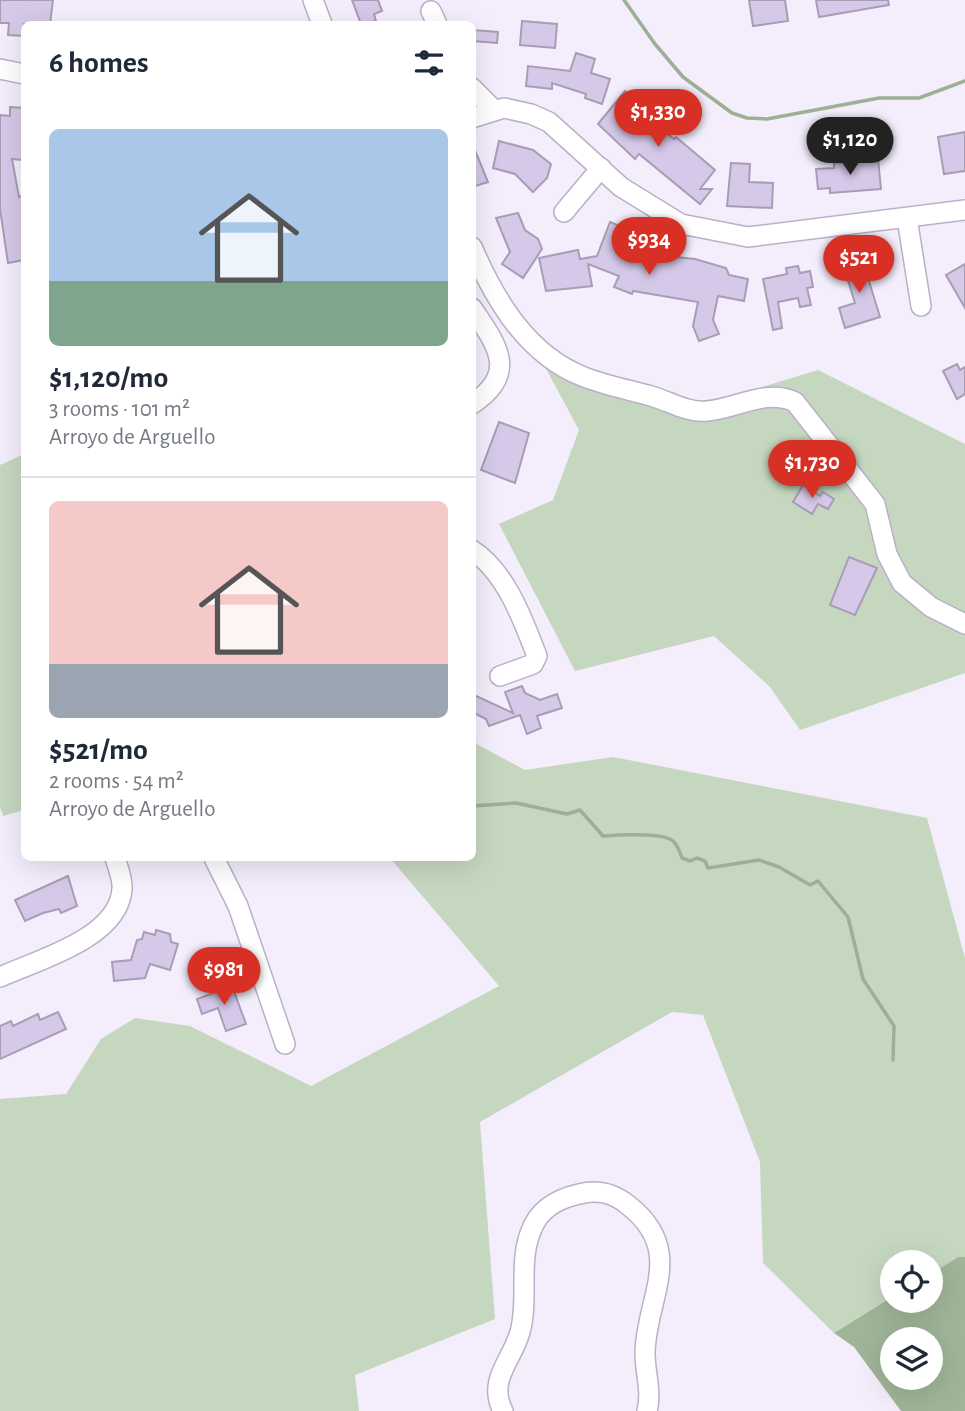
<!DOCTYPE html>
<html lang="en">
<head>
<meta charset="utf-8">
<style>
  body { margin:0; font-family:"Alegreya Sans",sans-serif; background:#f6f6f7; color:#1f2937; height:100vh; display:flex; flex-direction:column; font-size:26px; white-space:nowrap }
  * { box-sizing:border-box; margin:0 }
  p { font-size:23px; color:#747a83 }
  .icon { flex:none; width:38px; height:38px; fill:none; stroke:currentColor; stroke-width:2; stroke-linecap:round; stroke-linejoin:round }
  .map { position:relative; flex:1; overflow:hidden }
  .panel { position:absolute; left:21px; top:21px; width:455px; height:840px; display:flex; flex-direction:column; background:#fff; border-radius:10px; box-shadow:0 7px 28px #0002 }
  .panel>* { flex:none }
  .controls { position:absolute; left:880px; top:1250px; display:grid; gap:14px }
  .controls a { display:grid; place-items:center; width:63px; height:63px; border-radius:50%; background:#fff; box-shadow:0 7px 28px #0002; font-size:35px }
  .price { position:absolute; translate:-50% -60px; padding:0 16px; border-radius:24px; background:#d93025; color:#fff; font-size:23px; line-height:46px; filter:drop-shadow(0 2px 4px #0008) }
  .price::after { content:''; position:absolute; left:50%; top:42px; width:21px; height:16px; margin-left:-10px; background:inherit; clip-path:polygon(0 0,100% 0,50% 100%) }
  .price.current { background:#222; color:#fff }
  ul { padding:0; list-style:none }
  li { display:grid; align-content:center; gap:14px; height:371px; padding:0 28px }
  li+li { border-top:2px solid #e0e1e3 }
  li span { display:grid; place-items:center; height:217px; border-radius:10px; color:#555 }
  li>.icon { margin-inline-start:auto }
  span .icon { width:126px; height:126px; fill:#fffc; stroke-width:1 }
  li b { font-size:30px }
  h2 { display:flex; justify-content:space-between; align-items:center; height:84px; padding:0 28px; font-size:30px }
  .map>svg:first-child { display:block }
  .green { fill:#c6d7c0 }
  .forest { fill:#9fb598; fill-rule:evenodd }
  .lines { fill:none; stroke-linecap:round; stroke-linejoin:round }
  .stream { stroke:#9bb094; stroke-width:3.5 }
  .building { fill:#d6c8e8; stroke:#a79db4; stroke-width:2 }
  .minor-casing { stroke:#bab0c7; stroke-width:22 }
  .minor { stroke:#fff; stroke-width:19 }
</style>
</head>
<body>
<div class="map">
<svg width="965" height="1411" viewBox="0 0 965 1411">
  <rect width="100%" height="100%" fill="#f3edfc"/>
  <!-- green -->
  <g class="green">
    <polygon points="544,365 677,413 818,370 965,444 965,673 800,730 770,687 714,636 575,671 499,524 553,500 579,430"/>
    <polygon points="24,454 24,810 3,816 0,807 0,465"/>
    <polygon points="473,742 525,770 613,757 927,818 965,958 965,1257 958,1257 931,1274 931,1262 892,1262 892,1297 834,1333 763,1263 760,1162 703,1015 672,1012 480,1122 495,1319 355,1375 359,1411 0,1411 0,1099 66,1094 101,1039 135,1018 190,1026 311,1086 499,986 390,858 472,858"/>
  </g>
  <!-- forest -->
  <path class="forest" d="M958,1257H965V1411H901L854,1347L834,1333L892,1297V1300H931V1274ZM892,1339H931V1377H892Z"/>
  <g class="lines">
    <!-- stream -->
    <g class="stream">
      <polyline points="624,0 655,44 683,77 732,113 747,118 767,119 879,98 919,98 965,81"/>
      <path d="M472,806L516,803L567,814L580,810L603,836C617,835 666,832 674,842C678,846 680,853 682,858L690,861L697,858L705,861L708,868L759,860L779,867L810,885L818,881L848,917L863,979L894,1026L893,1060"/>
    </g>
  </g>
  <!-- building -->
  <g class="building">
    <polygon points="0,0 53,0 50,24 24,24 24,36 8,35 9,23 0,23"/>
    <polygon points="352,0 378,0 382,11 374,14 376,21 361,24"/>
    <polygon points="749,0 785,0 788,21 753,26"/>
    <polygon points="816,0 888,0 889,5 819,17"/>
    <polygon points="522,21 557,24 555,48 520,45"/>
    <polygon points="472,30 498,32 497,43 472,41"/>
    <polygon points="576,53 595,59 591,73 610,79 602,104 585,98 586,94 552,83 552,89 526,86 528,66 570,71"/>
    <polygon points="625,91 637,100 625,114 642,127 649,119 674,139 676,137 715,170 700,189 712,189 700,204 639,154 635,159 598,124"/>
    <polygon points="10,107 24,108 22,160 12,159 19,197 24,195 24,260 8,263 0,209 0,115 10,116"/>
    <polygon points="965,132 965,171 944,174 938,137"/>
    <polygon points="499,141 533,150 551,164 547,178 533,192 515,174 493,168"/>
    <polygon points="472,143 488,182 472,187"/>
    <polygon points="878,159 881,189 830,193 830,188 818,189 816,169 834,168 834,163"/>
    <polygon points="731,163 750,164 749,182 773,183 772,208 727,206"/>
    <polygon points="518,213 525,230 538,239 542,249 523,278 502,264 510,252 496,218"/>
    <polygon points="610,222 627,229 621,244 656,258 657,255 695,259 726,268 729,275 748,279 744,301 718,296 713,320 719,334 699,341 693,326 698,302 633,291 632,294 614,287 619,276 588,264 592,286 546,291 539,258 578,250 580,259 597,256"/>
    <polygon points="861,255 880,317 845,328 839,308 855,303 842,261"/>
    <polygon points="965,264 965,308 946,275"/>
    <polygon points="798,266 800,273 810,271 813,287 807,288 811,305 800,307 798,298 778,302 782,328 773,330 763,279 787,274 786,268"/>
    <polygon points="957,364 960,370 965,367 965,394 957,399 943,371"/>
    <polygon points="499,422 529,433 515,483 481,470"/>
    <polygon points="803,485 820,496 823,492 834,499 828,509 818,504 812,514 793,502"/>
    <polygon points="849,557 877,568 855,615 830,605"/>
    <polygon points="522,686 525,693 540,700 557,694 562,708 537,716 541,728 527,734 520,715 489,726 486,719 472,712 472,694 513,713 505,692"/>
    <polygon points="68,876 77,906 61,913 59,909 43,913 25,921 15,900"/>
    <polygon points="156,930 170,934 171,942 178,944 170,970 150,964 145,978 114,981 112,962 131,960 137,940 142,939 144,932 155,935"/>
    <polygon points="232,986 246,1024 226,1031 218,1008 202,1014 197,999"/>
    <polygon points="58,1012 66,1029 0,1059 0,1026 11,1021 13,1026 38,1014 40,1020"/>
  </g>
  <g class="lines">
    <defs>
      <g id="minor">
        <polyline points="313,0 322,24"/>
        <polyline points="431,11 437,24"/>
        <polyline points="0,69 24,74"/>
        <polyline points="472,88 494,110"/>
        <polyline points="472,118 504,108 531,114 549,122 621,187 681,224 748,237 965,210"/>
        <polyline points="564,212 601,168"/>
        <polyline points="907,218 921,306"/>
        <path d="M472,247C495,300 527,355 584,377C605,385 629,390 651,396C669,401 687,413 707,411C735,409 767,388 795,402L875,504L887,554L902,583L931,607L965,624"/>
        <path d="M472,308C497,345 519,373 472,404"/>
        <path d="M472,550C506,572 523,620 537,656L533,664L500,676"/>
        <polyline points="214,858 238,906 285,1044"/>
        <path d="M0,977C38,960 119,938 122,889C123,880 118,867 115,858"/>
        <path d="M503,1411C487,1380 512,1361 520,1332C529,1300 518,1262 531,1231C539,1209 557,1199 579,1194C598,1189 613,1193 628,1205C687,1251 646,1297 645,1353C645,1373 652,1391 647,1411"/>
      </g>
    </defs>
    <!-- minor casing -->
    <use href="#minor" class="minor-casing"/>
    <!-- minor -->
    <use href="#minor" class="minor"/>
  </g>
</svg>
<div class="controls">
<a><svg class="icon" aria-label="locate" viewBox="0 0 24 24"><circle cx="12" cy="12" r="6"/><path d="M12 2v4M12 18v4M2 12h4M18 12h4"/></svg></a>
<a><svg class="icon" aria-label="layers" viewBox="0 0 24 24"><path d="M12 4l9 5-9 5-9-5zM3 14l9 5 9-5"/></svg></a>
</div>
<b class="price" style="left:658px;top:149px">$1,330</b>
<b class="price current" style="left:850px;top:177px">$1,120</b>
<b class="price" style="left:649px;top:277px">$934</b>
<b class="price" style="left:859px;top:295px">$521</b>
<b class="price" style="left:812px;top:500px">$1,730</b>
<b class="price" style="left:224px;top:1007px">$981</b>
<section class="panel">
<h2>6 homes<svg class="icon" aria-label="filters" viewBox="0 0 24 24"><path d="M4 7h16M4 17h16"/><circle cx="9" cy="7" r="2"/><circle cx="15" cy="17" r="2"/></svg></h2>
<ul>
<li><span style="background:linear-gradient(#a9c7e8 70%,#7fa58c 0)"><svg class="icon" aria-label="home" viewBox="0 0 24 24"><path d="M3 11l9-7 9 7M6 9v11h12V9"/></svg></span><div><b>$1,120/mo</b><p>3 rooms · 101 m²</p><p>Arroyo de Arguello</p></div></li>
<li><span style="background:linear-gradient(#f6c9c9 75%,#9aa5b1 0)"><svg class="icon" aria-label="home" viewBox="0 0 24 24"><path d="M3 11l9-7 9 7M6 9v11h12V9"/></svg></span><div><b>$521/mo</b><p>2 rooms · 54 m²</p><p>Arroyo de Arguello</p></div></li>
</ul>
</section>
</div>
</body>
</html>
